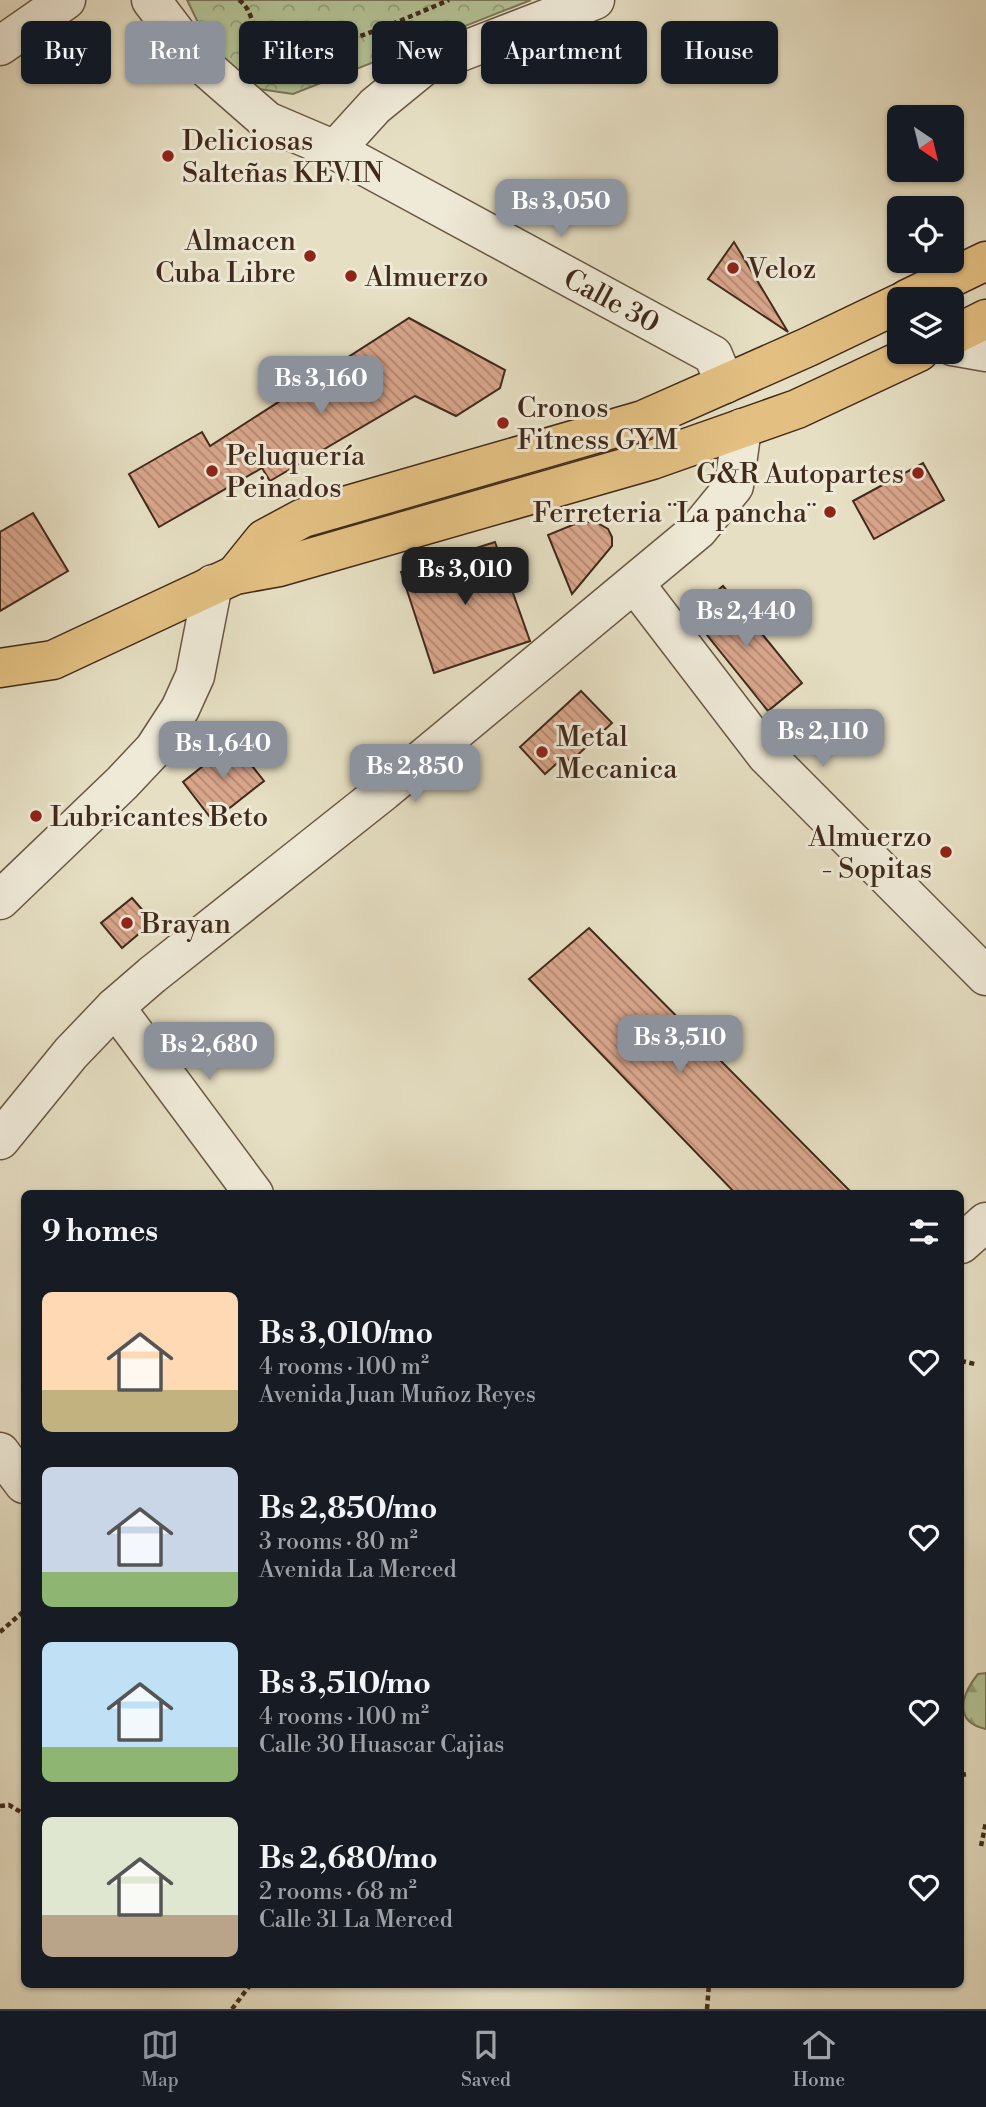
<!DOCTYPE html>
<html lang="en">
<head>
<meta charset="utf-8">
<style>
  body { margin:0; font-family:"Libre Bodoni",serif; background:#242831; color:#f1f3f6; height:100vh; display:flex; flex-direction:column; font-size:26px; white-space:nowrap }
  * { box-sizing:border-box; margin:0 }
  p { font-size:23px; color:#9ea1a6 }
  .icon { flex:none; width:38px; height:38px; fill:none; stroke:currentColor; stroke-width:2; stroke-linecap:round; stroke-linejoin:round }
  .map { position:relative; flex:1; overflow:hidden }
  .side { position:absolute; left:21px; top:1190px; width:943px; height:798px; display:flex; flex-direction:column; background:#171b24; border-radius:10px; box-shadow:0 2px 5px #0004 }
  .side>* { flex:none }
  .guide { position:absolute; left:21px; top:21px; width:945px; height:63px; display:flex; gap:14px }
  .needle { width:46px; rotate:145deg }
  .buttons { position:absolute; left:887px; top:105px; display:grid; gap:14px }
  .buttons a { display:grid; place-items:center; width:77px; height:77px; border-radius:10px; background:#171b24; box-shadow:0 2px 5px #0004; font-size:35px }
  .price { position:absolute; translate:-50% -60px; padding:0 16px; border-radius:14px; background:#8c9099; color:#fff; font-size:23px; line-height:46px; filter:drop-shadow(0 2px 4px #0008) }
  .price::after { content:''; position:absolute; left:50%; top:42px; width:21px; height:16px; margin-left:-10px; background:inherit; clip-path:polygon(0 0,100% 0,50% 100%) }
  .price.on { background:#222; color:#fff }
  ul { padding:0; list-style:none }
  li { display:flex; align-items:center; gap:21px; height:175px; padding:0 21px }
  li span { display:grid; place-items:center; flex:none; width:196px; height:140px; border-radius:10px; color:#555 }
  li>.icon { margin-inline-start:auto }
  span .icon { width:84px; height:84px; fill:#fffc; stroke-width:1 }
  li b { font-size:30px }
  h2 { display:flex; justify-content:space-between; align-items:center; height:84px; padding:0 21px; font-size:30px }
  .tag { padding:0 24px; border-radius:10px; background:#171b24; box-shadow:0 2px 5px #0004; font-size:24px; line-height:63px }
  .tag.on { background:#8c9099; color:#fff }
  .menu { display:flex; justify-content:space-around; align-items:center; height:98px; border-top:2px solid #363941; background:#171b24; font-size:19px; color:#9ea1a6 }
  .menu a { display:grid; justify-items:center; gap:4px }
  .menu .on { color:#8c9099 }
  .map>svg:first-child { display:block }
  .forest { fill:url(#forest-firs); stroke:#7a7658; stroke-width:2 }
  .park { fill:url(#park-crowns); stroke:#7a7658; stroke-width:2 }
  .building { fill:url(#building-back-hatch); stroke:#412a1a; stroke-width:2 }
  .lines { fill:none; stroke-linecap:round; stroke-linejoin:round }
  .minor-casing { stroke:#6a5744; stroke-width:41 }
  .major-casing { stroke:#412a1a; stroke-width:41 }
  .path { stroke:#412a1a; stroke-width:4.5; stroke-dasharray:5 3.5; stroke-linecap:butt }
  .minor { stroke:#efead8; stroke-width:38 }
  .major { stroke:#e3c082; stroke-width:38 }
  .poi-dot { fill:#8f2418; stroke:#efead8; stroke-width:2.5 }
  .labels { text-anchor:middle; stroke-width:6; stroke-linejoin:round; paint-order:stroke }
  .poi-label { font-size:28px; fill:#412a1a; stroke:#efead8; text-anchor:start }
  .street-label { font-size:28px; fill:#412a1a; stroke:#efead8 }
</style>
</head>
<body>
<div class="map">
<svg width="986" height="2009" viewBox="0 0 986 2009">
  <defs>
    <pattern id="forest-firs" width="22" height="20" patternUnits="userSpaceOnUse" patternTransform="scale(1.75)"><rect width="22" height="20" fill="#b3c295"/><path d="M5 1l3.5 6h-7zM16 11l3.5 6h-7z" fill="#939e79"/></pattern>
    <pattern id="park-crowns" width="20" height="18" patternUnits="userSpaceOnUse" patternTransform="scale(1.75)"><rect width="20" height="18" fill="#b3c295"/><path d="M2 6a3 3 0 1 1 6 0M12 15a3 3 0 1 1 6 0" fill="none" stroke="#939e79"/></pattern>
    <pattern id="building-back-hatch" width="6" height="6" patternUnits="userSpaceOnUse" patternTransform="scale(1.75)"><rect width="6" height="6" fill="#d9a68c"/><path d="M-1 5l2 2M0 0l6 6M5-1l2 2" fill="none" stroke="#b28772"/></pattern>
  </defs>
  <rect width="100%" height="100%" fill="#e6dfc3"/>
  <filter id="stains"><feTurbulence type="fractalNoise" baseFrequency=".00286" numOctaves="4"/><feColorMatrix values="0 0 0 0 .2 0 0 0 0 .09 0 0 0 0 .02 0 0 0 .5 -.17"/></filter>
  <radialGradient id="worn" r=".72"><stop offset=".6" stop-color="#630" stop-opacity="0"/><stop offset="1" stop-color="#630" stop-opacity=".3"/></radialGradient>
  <!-- forest -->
  <path class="forest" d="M986,1673V1729C953,1722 961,1695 978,1674Z"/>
  <!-- park -->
  <polygon class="park" points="187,0 531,0 293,94 259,89 210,47"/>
  <!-- building -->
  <g class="building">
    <polygon points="734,242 788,332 708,279"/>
    <polygon points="409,318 505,370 500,388 456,416 415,396 270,481 262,468 159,527 129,474 202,432 210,446"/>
    <polygon points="923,463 944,500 874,539 853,501"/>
    <polygon points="33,513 68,571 0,611 0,532"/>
    <polygon points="582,521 599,524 608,529 612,537 612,546 572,594 548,535"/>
    <polygon points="495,542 530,641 434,673 401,572"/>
    <polygon points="723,586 802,683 768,711 690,614"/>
    <polygon points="581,691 612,723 570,762 565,756 545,774 520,747"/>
    <polygon points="233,742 264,781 213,821 183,782"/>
    <polygon points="132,898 153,922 122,948 101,923"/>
    <polygon points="589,928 853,1194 736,1194 529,979"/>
  </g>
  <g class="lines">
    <defs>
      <g id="minor">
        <polyline points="151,0 195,58 267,121 335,150 713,355 725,384"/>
        <polyline points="0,46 66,0"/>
        <polyline points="335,150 375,106 424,66 595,0"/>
        <polyline points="952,346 986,352"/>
        <polyline points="635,584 766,755 986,976"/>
        <polyline points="0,900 122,783 154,749 180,709 195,676 213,584"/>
        <polyline points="115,1007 254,1194"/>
        <polyline points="0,1140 71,1053 115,1007 152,975 384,791 698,530 734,486 742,428"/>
        <polyline points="961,1244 986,1222"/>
        <polyline points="0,1452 24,1484"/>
      </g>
      <g id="major">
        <polyline points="907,299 986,261"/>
        <polyline points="952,336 986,319"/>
        <polyline points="235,575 264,539 303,518 643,420 808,347 900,303"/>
        <polyline points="0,668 53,660 235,575 279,567 652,460 797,409 919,352"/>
      </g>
    </defs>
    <!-- minor casing -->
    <use href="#minor" class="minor-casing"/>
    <!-- major casing -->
    <use href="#major" class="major-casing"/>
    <!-- path -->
    <g class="path">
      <path d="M239,0C257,13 250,38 269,49C300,68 415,14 449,0"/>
      <polyline points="961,1347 963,1348"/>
      <polyline points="961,1361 975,1364"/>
      <polyline points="0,1632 24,1611"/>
      <polyline points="961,1775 968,1774"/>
      <polyline points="0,1806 9,1805 24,1814"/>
      <polyline points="981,1846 986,1822"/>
      <polyline points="232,2009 251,1984"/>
      <polyline points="707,2009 709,1984"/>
    </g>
    <!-- minor -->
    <use href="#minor" class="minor"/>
    <!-- major -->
    <use href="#major" class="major"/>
  </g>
  <!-- markers -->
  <g class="poi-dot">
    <circle cx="168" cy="156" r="7"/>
    <circle cx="310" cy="256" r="7"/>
    <circle cx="733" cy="268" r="7"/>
    <circle cx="351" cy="276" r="7"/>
    <circle cx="503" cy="423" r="7"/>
    <circle cx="212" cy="471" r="7"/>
    <circle cx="918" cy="473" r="7"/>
    <circle cx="830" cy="512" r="7"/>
    <circle cx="542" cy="752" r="7"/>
    <circle cx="36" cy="816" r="7"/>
    <circle cx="946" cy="852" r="7"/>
    <circle cx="127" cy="923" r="7"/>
  </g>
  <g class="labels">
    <!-- poi labels -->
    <g class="poi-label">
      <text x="182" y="150">Deliciosas<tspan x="182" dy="32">Salteñas KEVIN</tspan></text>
      <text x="296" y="250" text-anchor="end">Almacen<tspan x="296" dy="32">Cuba Libre</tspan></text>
      <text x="747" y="278">Veloz</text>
      <text x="365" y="286">Almuerzo</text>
      <text x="517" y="417">Cronos<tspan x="517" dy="32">Fitness GYM</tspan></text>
      <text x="226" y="465">Peluquería<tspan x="226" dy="32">Peinados</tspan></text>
      <text x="904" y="483" text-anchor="end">G&amp;R Autopartes</text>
      <text x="816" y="522" text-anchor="end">Ferreteria ¨La pancha¨</text>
      <text x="556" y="746">Metal<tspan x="556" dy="32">Mecanica</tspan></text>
      <text x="50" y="826">Lubricantes Beto</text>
      <text x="932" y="846" text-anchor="end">Almuerzo<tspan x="932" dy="32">- Sopitas</tspan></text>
      <text x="141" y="933">Brayan</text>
    </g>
    <!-- street labels -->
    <g class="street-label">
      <text transform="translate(612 300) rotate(28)" y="10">Calle 30</text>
    </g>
  </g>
  <rect width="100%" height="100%" filter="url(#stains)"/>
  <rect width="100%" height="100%" fill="url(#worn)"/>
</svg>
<div class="buttons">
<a><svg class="needle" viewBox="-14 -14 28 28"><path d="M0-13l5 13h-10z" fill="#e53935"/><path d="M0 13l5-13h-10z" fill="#9ea1a6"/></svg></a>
<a><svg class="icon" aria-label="locate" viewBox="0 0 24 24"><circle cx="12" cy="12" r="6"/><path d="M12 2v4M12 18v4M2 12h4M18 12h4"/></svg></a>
<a><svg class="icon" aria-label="layers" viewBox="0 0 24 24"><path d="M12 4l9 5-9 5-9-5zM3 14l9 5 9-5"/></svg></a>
</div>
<b class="price" style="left:561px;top:239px">Bs 3,050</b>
<b class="price" style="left:321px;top:416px">Bs 3,160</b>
<b class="price on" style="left:465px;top:607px">Bs 3,010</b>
<b class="price" style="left:746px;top:649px">Bs 2,440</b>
<b class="price" style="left:823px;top:769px">Bs 2,110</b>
<b class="price" style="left:223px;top:781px">Bs 1,640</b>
<b class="price" style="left:415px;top:804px">Bs 2,850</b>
<b class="price" style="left:680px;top:1075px">Bs 3,510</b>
<b class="price" style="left:209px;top:1082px">Bs 2,680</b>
<div class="guide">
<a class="tag">Buy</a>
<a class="tag on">Rent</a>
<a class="tag">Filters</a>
<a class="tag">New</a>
<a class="tag">Apartment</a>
<a class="tag">House</a>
</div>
<section class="side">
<h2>9 homes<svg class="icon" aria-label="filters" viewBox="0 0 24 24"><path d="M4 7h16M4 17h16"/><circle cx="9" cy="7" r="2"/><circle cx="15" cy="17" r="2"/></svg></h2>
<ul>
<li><span style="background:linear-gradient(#ffd9b3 70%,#c2b280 0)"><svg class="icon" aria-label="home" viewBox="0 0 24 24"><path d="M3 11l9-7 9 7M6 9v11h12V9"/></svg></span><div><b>Bs 3,010/mo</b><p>4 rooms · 100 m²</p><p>Avenida Juan Muñoz Reyes</p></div><svg class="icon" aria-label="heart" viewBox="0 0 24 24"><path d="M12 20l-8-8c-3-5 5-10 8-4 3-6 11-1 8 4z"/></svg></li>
<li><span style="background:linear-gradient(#c9d6e8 75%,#8fb573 0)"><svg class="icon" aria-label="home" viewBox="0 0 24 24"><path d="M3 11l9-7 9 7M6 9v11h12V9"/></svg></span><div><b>Bs 2,850/mo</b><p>3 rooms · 80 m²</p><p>Avenida La Merced</p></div><svg class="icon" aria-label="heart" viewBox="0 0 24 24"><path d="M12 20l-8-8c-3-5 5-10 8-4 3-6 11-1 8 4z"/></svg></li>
<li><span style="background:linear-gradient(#bfe0f5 75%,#8fb573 0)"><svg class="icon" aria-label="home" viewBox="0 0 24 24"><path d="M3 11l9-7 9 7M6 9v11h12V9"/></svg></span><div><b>Bs 3,510/mo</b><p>4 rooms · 100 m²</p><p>Calle 30 Huascar Cajias</p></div><svg class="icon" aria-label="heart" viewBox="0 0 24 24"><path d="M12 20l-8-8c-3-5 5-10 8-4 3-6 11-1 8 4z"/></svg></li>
<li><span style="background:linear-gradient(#dfe7d0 70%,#b9a48a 0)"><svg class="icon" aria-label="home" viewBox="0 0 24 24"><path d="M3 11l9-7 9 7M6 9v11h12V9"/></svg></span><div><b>Bs 2,680/mo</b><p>2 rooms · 68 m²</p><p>Calle 31 La Merced</p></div><svg class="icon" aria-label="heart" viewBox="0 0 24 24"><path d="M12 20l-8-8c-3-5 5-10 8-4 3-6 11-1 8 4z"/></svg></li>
</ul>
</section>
</div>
<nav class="menu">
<a class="on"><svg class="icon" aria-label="map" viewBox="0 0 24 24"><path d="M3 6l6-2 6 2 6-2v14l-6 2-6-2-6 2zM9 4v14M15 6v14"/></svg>Map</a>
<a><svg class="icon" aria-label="saved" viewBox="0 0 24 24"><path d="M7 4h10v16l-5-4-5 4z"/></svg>Saved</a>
<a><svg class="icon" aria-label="home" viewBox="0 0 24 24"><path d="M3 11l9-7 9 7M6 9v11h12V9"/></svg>Home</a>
</nav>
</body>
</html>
